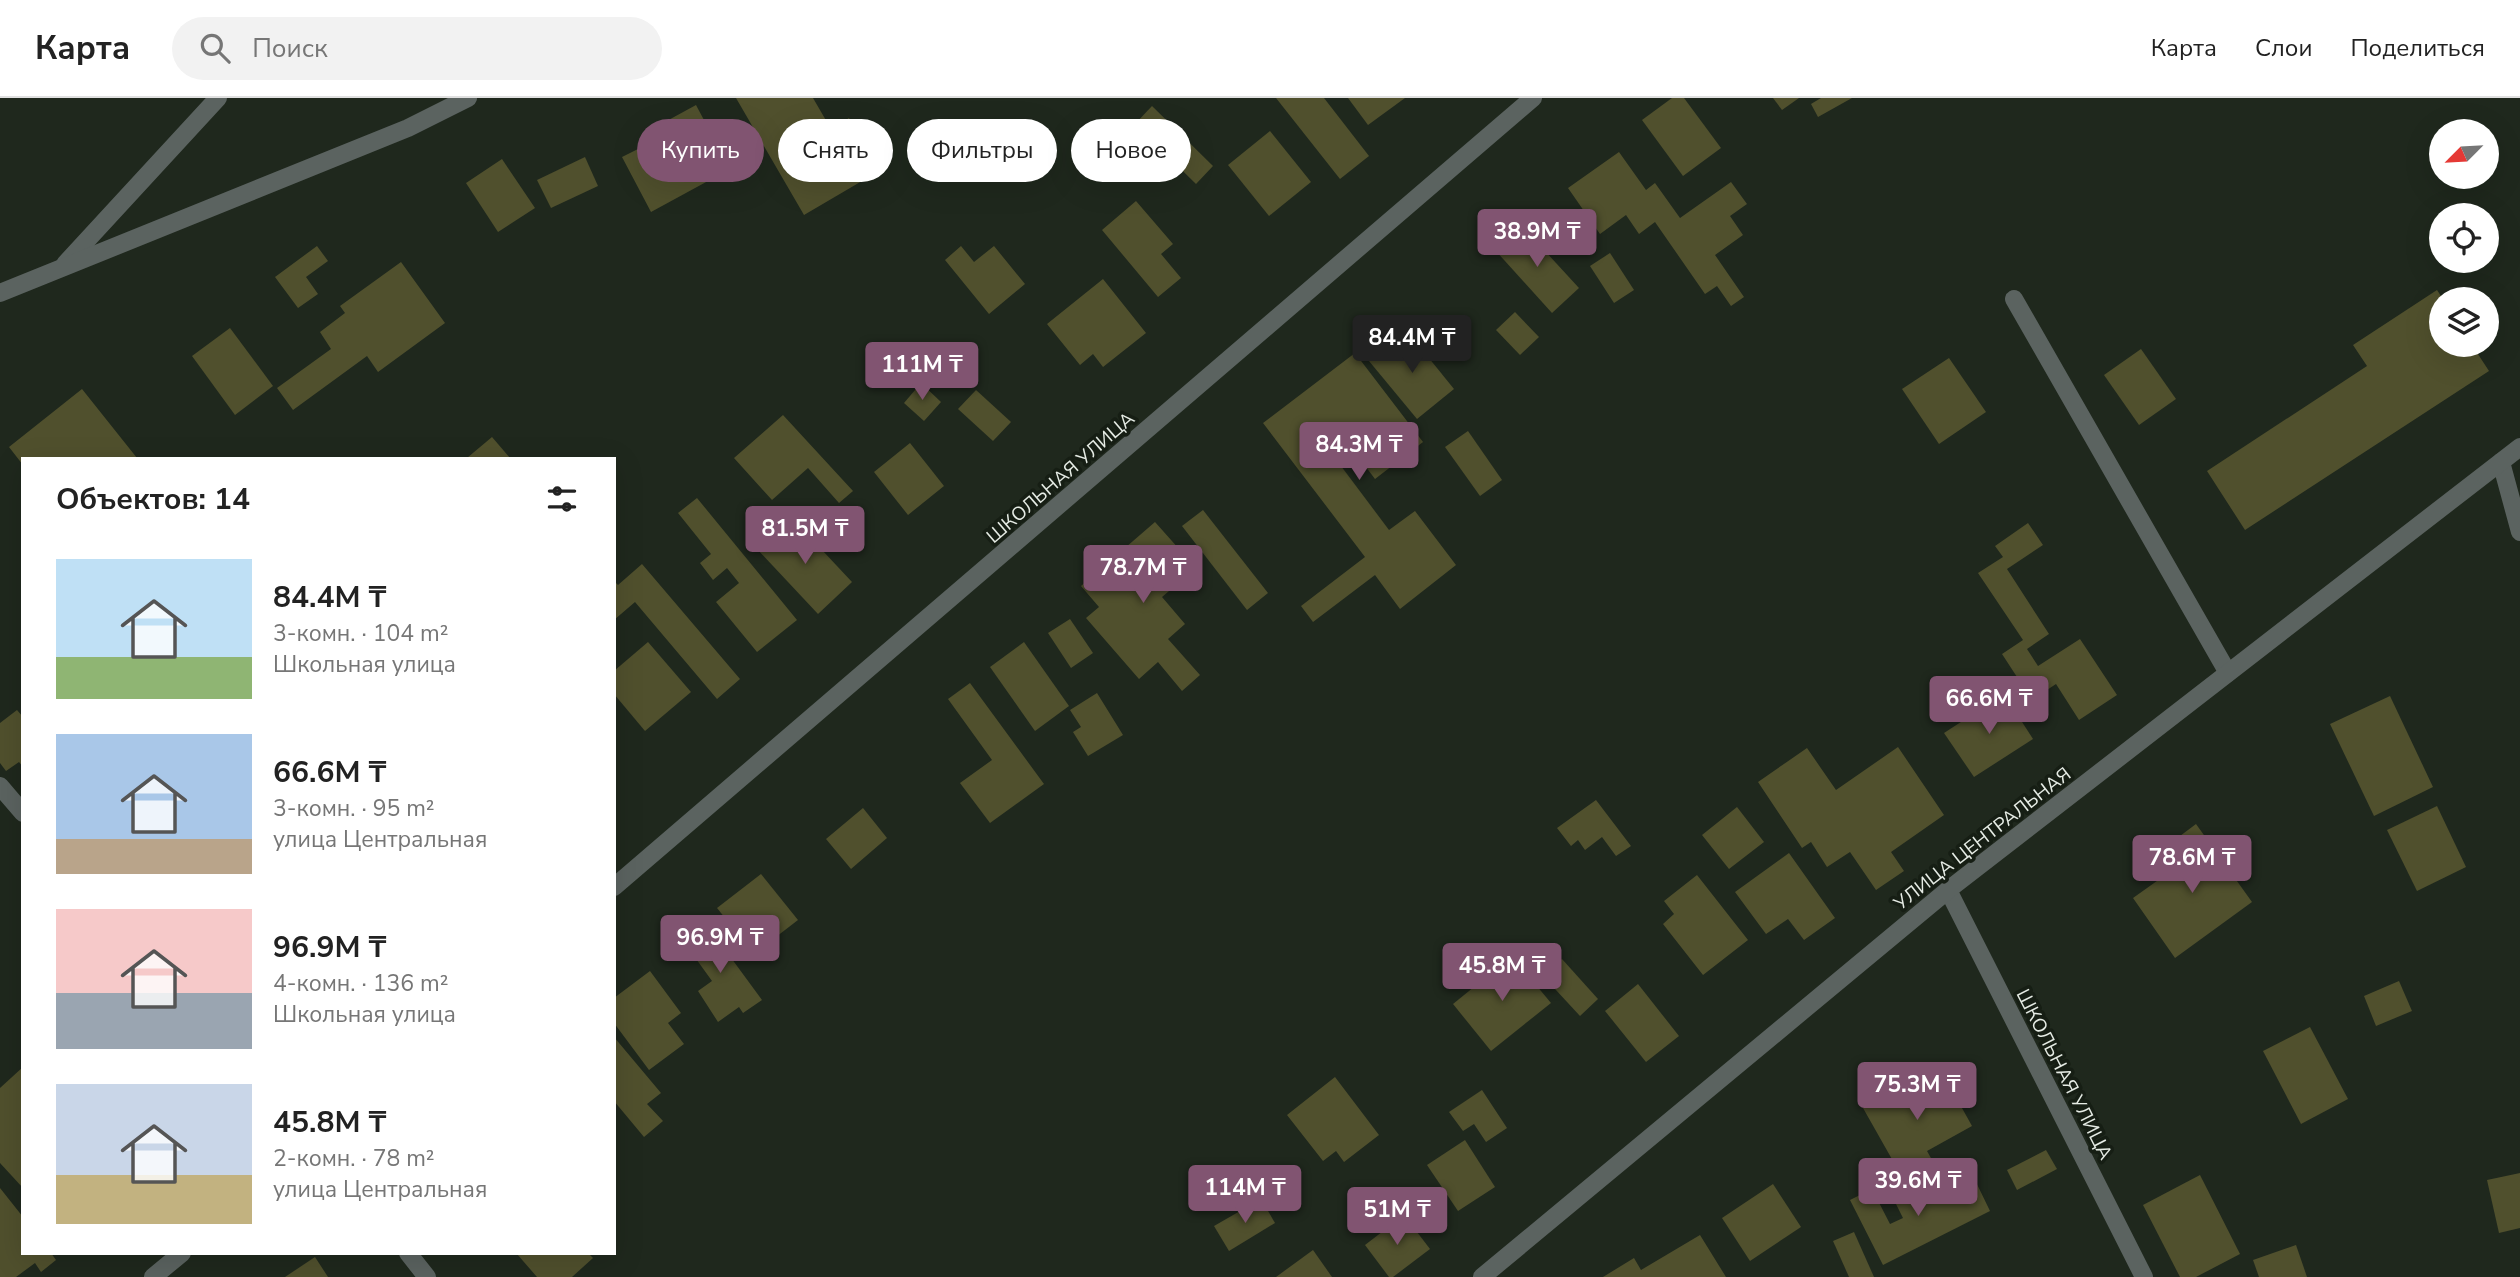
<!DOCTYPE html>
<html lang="ru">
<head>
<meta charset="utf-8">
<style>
  body { margin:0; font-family:"Nunito Sans",sans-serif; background:#f2f2f2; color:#222; height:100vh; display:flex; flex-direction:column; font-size:26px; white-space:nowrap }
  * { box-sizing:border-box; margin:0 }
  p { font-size:23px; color:#767676 }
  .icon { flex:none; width:38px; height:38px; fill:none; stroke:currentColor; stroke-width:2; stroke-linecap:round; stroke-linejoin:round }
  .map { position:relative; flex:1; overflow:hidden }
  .panel { position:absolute; left:21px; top:359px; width:595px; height:798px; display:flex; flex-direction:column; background:#fff; border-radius:0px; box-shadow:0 7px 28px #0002 }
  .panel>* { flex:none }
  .hud { position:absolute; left:637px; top:21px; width:665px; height:63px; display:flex; gap:14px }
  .needle { width:46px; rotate:246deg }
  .fabs { position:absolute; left:2429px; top:21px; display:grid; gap:14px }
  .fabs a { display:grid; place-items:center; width:70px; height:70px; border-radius:50%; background:#fff; box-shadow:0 7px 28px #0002; font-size:35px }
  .price { position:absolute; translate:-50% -60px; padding:0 16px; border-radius:7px; background:#815471; color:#fff; font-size:23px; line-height:46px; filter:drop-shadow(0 2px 4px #0008) }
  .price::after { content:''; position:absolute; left:50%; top:42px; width:21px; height:16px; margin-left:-10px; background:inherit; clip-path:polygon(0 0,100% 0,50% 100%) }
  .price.selected { background:#222; color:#fff }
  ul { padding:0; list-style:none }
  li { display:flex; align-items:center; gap:21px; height:175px; padding:0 35px }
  li span { display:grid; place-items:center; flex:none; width:196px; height:140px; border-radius:0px; color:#555 }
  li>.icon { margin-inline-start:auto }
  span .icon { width:84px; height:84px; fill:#fffc; stroke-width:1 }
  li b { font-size:30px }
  h2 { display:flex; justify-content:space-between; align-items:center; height:84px; padding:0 35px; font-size:30px }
  .chip { padding:0 24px; border-radius:32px; background:#fff; box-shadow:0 7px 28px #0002; font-size:24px; line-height:63px }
  .chip.selected { background:#815471; color:#fff }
  header { display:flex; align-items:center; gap:42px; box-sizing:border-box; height:98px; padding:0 35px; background:#fff; border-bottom:2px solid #e0e0e0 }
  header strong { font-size:33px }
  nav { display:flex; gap:38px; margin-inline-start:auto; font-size:24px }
  .search { width:490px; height:63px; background:#f2f2f2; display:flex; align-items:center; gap:18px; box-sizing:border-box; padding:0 24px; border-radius:38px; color:#767676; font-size:26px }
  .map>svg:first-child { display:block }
  .building { fill:#50502d }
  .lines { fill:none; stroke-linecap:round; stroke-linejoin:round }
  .service { stroke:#5b6360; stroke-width:18 }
  .minor { stroke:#5b6360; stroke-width:18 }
  .tertiary { stroke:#5b6360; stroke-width:18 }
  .labels { text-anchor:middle; stroke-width:7; stroke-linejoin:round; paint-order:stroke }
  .street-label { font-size:19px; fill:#e6ece5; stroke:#161e14 }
</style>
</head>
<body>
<header>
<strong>Карта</strong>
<div class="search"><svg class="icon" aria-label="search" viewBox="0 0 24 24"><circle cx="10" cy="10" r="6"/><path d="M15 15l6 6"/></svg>Поиск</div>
<nav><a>Карта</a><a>Слои</a><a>Поделиться</a></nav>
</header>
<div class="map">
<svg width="2520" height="1179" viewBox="0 0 2520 1179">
  <rect width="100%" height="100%" fill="#1f281d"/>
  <!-- building -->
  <g class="building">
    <polygon points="736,0 813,0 831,31 849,20 879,73 804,117"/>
    <polygon points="1276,0 1324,0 1369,58 1340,81"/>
    <polygon points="1348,0 1405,0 1368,27"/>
    <polygon points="1672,0 1684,0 1721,50 1683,78 1642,22"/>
    <polygon points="1773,0 1799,0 1782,12"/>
    <polygon points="1821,0 1852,0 1818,19 1811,6"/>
    <polygon points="696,7 730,71 651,114 622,59 646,47 641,37"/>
    <polygon points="1152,8 1213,68 1196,86 1135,26"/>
    <polygon points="1270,33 1311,84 1269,118 1228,67"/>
    <polygon points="1619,54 1646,92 1655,85 1680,120 1731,84 1747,106 1730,118 1743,137 1715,157 1744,199 1731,208 1717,188 1705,196 1655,124 1639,136 1626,117 1600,136 1568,90"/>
    <polygon points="585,59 598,88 551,110 537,82"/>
    <polygon points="502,61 535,110 498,134 466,85"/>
    <polygon points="1136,103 1173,146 1161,156 1181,180 1158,199 1102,132"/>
    <polygon points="1522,128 1579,190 1552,215 1495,152"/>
    <polygon points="317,148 328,163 306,179 318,196 298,210 275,179"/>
    <polygon points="961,148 974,164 994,148 1025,186 989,216 945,162"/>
    <polygon points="1610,155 1634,192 1614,205 1590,168"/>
    <polygon points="401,164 445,225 378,274 367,258 293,312 277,290 331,251 320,234 345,215 340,208"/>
    <polygon points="1103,181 1146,235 1103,269 1093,256 1080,267 1047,226"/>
    <polygon points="2437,192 2443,201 2441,247 2472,247 2489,273 2245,432 2207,373 2367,268 2353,247"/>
    <polygon points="1515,214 1539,239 1520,257 1496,232"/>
    <polygon points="230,230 273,288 235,317 192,258"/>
    <polygon points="1407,233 1454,291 1417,321 1369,263"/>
    <polygon points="2141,251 2176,301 2139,327 2104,277"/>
    <polygon points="1355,255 1423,344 1375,381 1344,340 1329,352 1389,432 1415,413 1456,467 1400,511 1375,477 1313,524 1301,508 1365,459 1263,325"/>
    <polygon points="1949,260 1986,314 1939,346 1902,291"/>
    <polygon points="921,285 941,304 924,323 904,305"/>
    <polygon points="82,291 137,360 23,360 23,367 9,349"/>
    <polygon points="976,292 1011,324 993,343 958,311"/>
    <polygon points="783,317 853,393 839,405 808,370 772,402 734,360"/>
    <polygon points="1468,333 1502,382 1480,398 1445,349"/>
    <polygon points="492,339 510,360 467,360"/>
    <polygon points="910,345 944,388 908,417 874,374"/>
    <polygon points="697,400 797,522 757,554 716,504 739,485 727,470 713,482 700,465 711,456 678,415"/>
    <polygon points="1203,412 1268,495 1247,512 1182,428"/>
    <polygon points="792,420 852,484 818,516 758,452"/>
    <polygon points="1155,424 1196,470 1162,499 1185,526 1168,541 1200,577 1182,593 1158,564 1139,581 1086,520 1099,509 1081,488"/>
    <polygon points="2028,425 2043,447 2007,471 2049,536 2027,551 2038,568 2080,541 2117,597 2079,622 2056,586 2032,602 2002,556 2023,542 1978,475 2003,459 1995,448"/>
    <polygon points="642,466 740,581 717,601 635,504 614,522 614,483 618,487"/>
    <polygon points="1070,521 1093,555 1071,570 1048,535"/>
    <polygon points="648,544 691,594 645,633 614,596 614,573"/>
    <polygon points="1024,544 1069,608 1035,633 990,569"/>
    <polygon points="970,585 1044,686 990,725 960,685 992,662 948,601"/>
    <polygon points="1097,595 1123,637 1088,658 1073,634 1081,629 1070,612"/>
    <polygon points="2004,596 2033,641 1974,679 1944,635"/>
    <polygon points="2390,598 2433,689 2374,718 2330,626"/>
    <polygon points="17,612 23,619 23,669 19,664 6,673 0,665 0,625"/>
    <polygon points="1898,649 1944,717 1891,754 1904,773 1876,792 1850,754 1827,769 1811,744 1802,750 1758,684 1807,650 1836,692"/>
    <polygon points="1596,702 1631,748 1616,758 1602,739 1585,752 1578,742 1571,748 1557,730"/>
    <polygon points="2437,708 2466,769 2417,793 2387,732"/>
    <polygon points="1737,709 1764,744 1729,771 1702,737"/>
    <polygon points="863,710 887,740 851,771 826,741"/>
    <polygon points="2196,726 2252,804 2175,860 2133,800 2185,763 2172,744"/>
    <polygon points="1789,755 1835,820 1804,842 1788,821 1766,836 1735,794"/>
    <polygon points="761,776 798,822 754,856 717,810"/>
    <polygon points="1697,777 1748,842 1703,877 1663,826 1674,816 1664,803"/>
    <polygon points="704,823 762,902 743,915 739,909 718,924 698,893 712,883 681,840"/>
    <polygon points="1512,858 1551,905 1491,953 1453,906"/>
    <polygon points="1562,861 1598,901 1580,918 1543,878"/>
    <polygon points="650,873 681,915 668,925 684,946 649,972 614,925 614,900"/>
    <polygon points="2399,883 2412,913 2376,928 2364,898"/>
    <polygon points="1638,886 1679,938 1646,964 1605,913"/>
    <polygon points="2310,929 2348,1001 2301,1026 2263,953"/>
    <polygon points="614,939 661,995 647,1006 663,1023 644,1039 614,1003"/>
    <polygon points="1938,967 1972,1028 1927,1053 1936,1069 1906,1086 1863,1010"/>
    <polygon points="23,969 23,1090 0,1065 0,990"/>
    <polygon points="1335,979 1379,1037 1344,1064 1336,1053 1323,1063 1287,1017"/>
    <polygon points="1482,992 1507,1030 1486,1044 1474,1026 1463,1033 1449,1014"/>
    <polygon points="1465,1042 1495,1089 1458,1113 1427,1067"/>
    <polygon points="2046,1052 2057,1071 2017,1092 2007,1072"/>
    <polygon points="2520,1075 2520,1130 2499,1135 2487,1082"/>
    <polygon points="2200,1077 2240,1156 2196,1179 2180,1179 2143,1107"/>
    <polygon points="1974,1080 1990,1113 1883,1167 1850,1102 1872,1091 1890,1126 1903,1120 1896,1106 1924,1092 1929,1102"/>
    <polygon points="1773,1086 1801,1129 1750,1163 1722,1120"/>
    <polygon points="0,1090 23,1119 23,1155 51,1155 56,1162 41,1174 35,1165 16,1179 0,1179"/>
    <polygon points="1261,1101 1275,1125 1229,1153 1214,1128"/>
    <polygon points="1404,1117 1430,1151 1393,1179 1389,1179 1365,1147"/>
    <polygon points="1854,1134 1874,1179 1849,1179 1833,1143"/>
    <polygon points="1700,1137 1726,1179 1603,1179 1634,1160 1641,1172"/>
    <polygon points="2296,1147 2307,1179 2259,1179 2253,1162"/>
    <polygon points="1313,1152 1332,1179 1276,1179"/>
    <polygon points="519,1155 588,1155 593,1160 572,1179 537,1179 517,1156"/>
    <polygon points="315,1159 328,1179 285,1179"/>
  </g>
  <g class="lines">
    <!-- service -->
    <polyline class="service" points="2014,201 2228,575"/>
    <!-- minor -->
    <g class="minor">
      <polyline points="65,166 218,0"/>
      <polyline points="0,195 408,30 468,0"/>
      <polyline points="2501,364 2520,434"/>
      <polyline points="0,688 23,715"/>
      <polyline points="614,789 1533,0"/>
      <polyline points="1948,792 2144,1179"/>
      <polyline points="408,1155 427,1179"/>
      <polyline points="153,1179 182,1155"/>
    </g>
    <!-- tertiary -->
    <polyline class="tertiary" points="1482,1179 1948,792 2520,349"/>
  </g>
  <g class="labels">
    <!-- street labels -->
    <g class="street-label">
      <text transform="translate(1060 379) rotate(-41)" y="7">ШКОЛЬНАЯ УЛИЦА</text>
      <text transform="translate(1982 740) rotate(-38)" y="7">УЛИЦА ЦЕНТРАЛЬНАЯ</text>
      <text transform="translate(2065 976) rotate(63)" y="7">ШКОЛЬНАЯ УЛИЦА</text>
    </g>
  </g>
</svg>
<div class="fabs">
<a><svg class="needle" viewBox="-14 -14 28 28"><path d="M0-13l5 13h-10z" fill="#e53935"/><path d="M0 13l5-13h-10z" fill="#767676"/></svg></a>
<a><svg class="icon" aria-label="locate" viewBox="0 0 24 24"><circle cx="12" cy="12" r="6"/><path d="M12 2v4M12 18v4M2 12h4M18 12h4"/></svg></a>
<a><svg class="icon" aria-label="layers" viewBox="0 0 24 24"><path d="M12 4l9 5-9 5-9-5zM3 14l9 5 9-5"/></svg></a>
</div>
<b class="price" style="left:1537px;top:171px">38.9M ₸</b>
<b class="price selected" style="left:1412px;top:277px">84.4M ₸</b>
<b class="price" style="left:922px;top:304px">111M ₸</b>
<b class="price" style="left:1359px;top:384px">84.3M ₸</b>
<b class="price" style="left:805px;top:468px">81.5M ₸</b>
<b class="price" style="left:1143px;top:507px">78.7M ₸</b>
<b class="price" style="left:1989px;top:638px">66.6M ₸</b>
<b class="price" style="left:2192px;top:797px">78.6M ₸</b>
<b class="price" style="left:720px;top:877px">96.9M ₸</b>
<b class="price" style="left:1502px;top:905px">45.8M ₸</b>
<b class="price" style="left:1917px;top:1024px">75.3M ₸</b>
<b class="price" style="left:1918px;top:1120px">39.6M ₸</b>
<b class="price" style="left:1245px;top:1127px">114M ₸</b>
<b class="price" style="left:1397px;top:1149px">51M ₸</b>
<div class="hud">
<a class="chip selected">Купить</a>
<a class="chip">Снять</a>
<a class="chip">Фильтры</a>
<a class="chip">Новое</a>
</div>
<section class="panel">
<h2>Объектов: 14<svg class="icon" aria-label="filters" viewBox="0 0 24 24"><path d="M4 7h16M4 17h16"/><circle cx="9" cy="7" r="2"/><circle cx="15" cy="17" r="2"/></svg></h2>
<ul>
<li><span style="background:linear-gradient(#bfe0f5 70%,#8fb573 0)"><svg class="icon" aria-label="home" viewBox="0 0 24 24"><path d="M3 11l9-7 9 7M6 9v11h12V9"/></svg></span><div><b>84.4M ₸</b><p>3-комн. · 104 m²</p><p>Школьная улица</p></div></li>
<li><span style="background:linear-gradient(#a9c7e8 75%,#b9a48a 0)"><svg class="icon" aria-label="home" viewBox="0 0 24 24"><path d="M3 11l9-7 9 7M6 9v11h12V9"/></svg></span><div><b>66.6M ₸</b><p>3-комн. · 95 m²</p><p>улица Центральная</p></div></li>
<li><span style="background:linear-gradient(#f6c9c9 60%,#9aa5b1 0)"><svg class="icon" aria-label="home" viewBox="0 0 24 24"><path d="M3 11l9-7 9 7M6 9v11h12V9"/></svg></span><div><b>96.9M ₸</b><p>4-комн. · 136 m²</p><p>Школьная улица</p></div></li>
<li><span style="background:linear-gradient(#c9d6e8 65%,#c2b280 0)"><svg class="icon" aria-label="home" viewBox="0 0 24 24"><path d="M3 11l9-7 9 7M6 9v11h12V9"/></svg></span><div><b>45.8M ₸</b><p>2-комн. · 78 m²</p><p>улица Центральная</p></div></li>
</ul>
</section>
</div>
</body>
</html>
